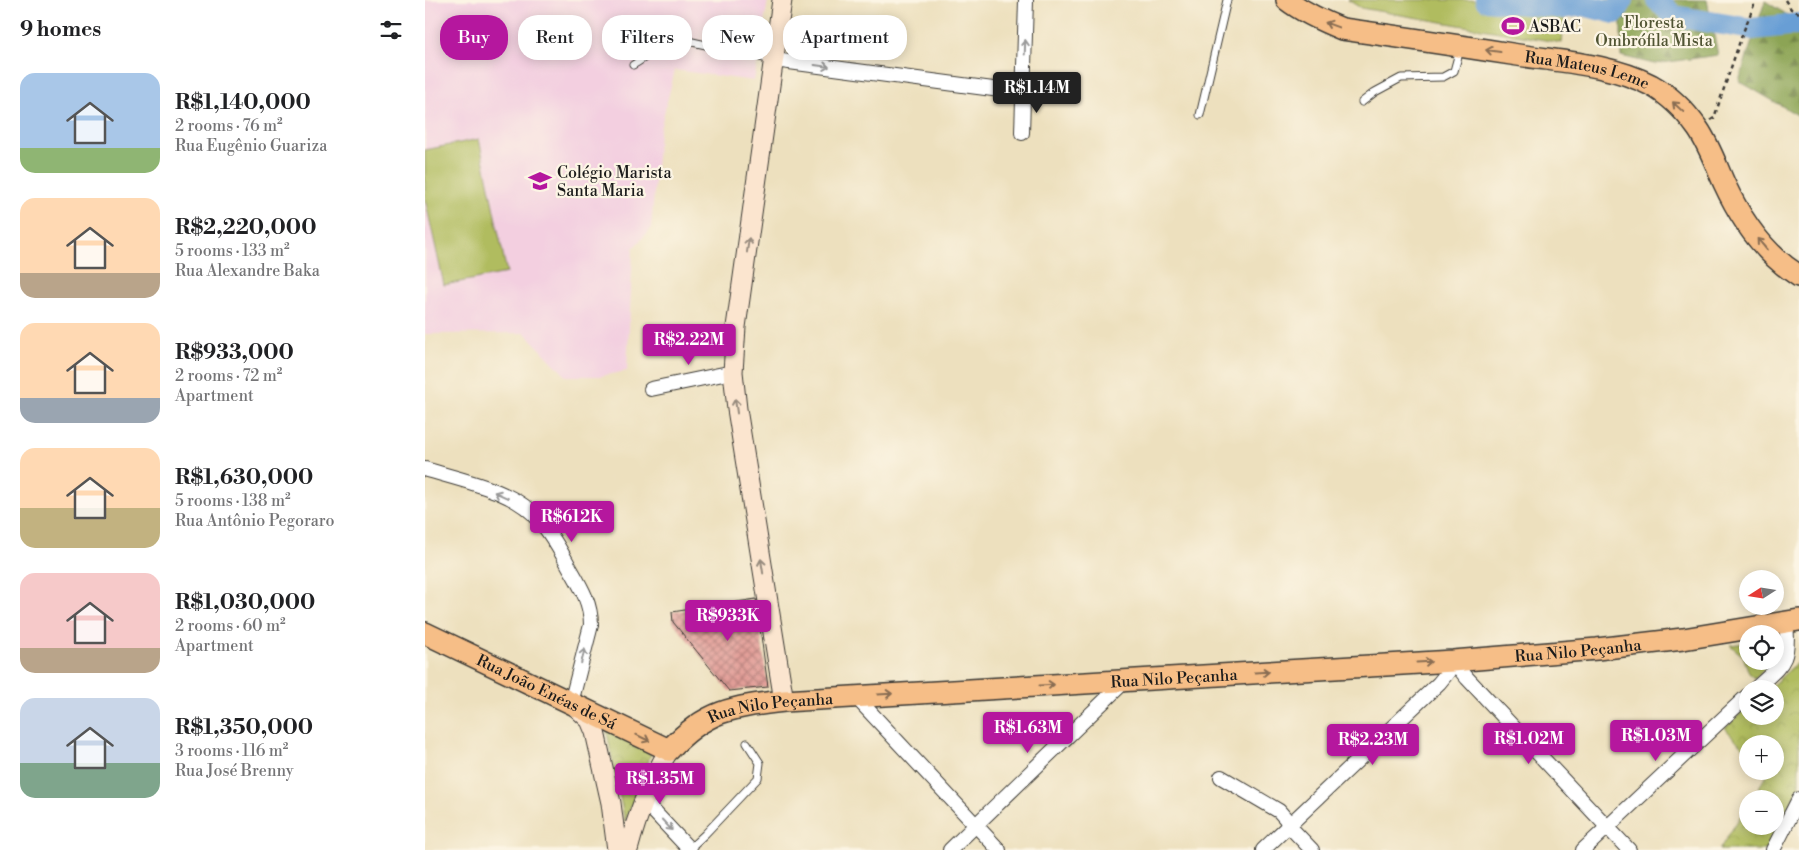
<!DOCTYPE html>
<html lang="en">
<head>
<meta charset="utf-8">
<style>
  body { margin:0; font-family:"Libre Bodoni",serif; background:#f6f6f6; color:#202124; height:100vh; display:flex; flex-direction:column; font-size:19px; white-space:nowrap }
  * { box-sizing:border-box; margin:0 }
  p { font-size:16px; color:#757577 }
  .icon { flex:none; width:28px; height:28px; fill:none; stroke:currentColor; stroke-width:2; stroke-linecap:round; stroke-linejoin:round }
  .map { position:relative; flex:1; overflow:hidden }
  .panel { display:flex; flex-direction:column; background:#fff; width:425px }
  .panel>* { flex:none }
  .guide { position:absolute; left:15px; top:15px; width:475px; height:45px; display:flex; gap:10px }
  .needle { width:32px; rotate:258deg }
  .buttons { position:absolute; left:1314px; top:570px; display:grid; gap:10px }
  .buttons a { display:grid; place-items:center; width:45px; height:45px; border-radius:50%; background:#fff; box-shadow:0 2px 12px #0003; font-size:25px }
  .price { position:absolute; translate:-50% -42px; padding:0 11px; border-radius:5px; background:#b5179e; color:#fff; font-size:16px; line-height:32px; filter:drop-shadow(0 1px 2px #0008) }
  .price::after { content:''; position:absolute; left:50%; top:30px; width:15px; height:11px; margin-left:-8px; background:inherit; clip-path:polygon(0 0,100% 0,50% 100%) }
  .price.selected { background:#222; color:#fff }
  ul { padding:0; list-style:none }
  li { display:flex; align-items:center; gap:15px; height:125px; padding:0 20px }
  li span { display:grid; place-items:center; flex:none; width:140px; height:100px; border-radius:15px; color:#555 }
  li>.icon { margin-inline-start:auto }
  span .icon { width:60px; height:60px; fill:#fffc; stroke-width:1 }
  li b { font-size:21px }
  h2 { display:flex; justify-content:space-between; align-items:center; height:60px; padding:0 20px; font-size:21px }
  .pill { padding:0 18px; border-radius:20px; background:#fff; box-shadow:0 2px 12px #0003; font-size:18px; line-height:45px }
  .pill.selected { background:#b5179e; color:#fff }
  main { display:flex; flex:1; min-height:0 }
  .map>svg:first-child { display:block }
  .built { fill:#f3cfe0 }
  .forest { fill:url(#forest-firs); stroke:#546038 }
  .park { fill:url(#park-crowns); stroke:#666c3d }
  .garden { fill:#b0bc5e; stroke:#666c3d }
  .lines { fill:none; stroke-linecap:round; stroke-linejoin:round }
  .river { stroke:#689ed5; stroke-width:22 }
  .building { fill:url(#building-cross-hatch) }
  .service-casing { stroke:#3b3934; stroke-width:9 }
  .minor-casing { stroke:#3b3934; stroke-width:16 }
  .secondary-casing { stroke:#3b3934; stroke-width:21 }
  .primary-casing { stroke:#3b3934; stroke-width:24 }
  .path { stroke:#3b3934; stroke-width:2.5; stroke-dasharray:4 4; stroke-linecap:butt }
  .service { stroke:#fff; stroke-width:7 }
  .minor { stroke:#fff; stroke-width:14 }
  .secondary { stroke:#fbe5cf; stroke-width:19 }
  .primary { stroke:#f6be87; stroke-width:21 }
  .oneway { stroke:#896d52 }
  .oneway2 { stroke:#999 }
  .oneway3 { stroke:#978b7e }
  .labels { text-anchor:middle; stroke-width:4.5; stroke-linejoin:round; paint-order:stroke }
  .park-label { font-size:16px; fill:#505433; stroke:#fcf5e5 }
  .poi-label { font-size:16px; fill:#1c1c1c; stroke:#fcf5e5; text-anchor:start }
  .street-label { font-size:16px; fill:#1c1c1c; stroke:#fcf5e5 }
</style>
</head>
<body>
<main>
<section class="panel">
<h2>9 homes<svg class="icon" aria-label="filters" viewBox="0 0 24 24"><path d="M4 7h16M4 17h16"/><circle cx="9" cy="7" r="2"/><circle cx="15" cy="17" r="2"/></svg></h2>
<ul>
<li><span style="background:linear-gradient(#a9c7e8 75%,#8fb573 0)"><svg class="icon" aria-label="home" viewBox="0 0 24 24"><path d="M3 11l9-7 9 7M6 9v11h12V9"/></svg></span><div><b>R$1,140,000</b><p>2 rooms · 76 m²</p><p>Rua Eugênio Guariza</p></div></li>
<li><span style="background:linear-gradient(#ffd9b3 75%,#b9a48a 0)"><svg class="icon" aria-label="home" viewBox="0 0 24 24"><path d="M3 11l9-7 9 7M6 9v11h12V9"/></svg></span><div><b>R$2,220,000</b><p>5 rooms · 133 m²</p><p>Rua Alexandre Baka</p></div></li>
<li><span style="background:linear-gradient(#ffd9b3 75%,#9aa5b1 0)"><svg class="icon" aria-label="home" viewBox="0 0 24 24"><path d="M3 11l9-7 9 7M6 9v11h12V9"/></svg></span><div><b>R$933,000</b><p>2 rooms · 72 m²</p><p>Apartment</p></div></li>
<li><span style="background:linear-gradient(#ffd9b3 60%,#c2b280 0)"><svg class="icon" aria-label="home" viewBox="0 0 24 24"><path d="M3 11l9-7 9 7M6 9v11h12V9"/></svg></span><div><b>R$1,630,000</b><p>5 rooms · 138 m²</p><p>Rua Antônio Pegoraro</p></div></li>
<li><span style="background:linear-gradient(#f6c9c9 75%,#b9a48a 0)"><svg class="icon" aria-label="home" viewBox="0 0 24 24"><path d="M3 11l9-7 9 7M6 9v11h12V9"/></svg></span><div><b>R$1,030,000</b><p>2 rooms · 60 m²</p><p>Apartment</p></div></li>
<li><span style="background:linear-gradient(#c9d6e8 65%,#7fa58c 0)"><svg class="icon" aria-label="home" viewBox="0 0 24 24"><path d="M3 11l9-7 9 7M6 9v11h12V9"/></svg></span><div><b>R$1,350,000</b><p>3 rooms · 116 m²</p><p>Rua José Brenny</p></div></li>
</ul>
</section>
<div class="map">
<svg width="1374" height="850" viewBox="0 0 1374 850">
  <defs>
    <pattern id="forest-firs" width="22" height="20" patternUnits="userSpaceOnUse" patternTransform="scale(1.25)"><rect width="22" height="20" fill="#8ca455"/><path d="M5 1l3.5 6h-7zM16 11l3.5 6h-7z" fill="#728546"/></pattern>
    <pattern id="park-crowns" width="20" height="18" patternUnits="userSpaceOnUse" patternTransform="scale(1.25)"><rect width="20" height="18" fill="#b0bc5e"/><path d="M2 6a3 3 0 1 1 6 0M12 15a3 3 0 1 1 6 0" fill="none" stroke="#97a151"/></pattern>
    <pattern id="building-cross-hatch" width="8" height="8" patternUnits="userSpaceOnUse" patternTransform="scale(1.25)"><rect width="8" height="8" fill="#e29e98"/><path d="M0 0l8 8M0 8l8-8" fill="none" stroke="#b6807b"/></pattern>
  </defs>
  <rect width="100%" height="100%" fill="#fcf5e5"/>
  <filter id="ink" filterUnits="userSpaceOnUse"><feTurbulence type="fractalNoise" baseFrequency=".02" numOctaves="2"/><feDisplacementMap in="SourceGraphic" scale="10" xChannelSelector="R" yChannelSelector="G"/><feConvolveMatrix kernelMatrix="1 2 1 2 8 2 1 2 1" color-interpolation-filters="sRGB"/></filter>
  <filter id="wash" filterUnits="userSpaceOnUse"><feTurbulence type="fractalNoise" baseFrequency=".0096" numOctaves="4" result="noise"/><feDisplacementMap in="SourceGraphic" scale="20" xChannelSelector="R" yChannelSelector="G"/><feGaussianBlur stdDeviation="1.12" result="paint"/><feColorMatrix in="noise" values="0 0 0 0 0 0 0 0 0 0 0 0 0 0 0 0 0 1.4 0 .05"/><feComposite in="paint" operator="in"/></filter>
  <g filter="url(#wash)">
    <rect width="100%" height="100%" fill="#ede0be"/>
    <!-- built -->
    <polygon class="built" points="0,0 343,0 329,81 250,70 234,133 226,229 208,248 202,371 176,376 141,376 100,333 0,334"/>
    <!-- forest -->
    <g class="forest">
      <polygon points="1148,0 1282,0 1293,55 1229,64 1196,56 1196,21 1145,11"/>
      <polygon points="1340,1 1366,17 1374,19 1374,116 1314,81"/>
    </g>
    <!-- park -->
    <g class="park">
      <polygon points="1322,643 1322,661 1348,661 1330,678 1324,673 1318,656 1305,645"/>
      <polygon points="1374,661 1374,787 1341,850 1294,850 1322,806 1322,826 1350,826 1350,799 1327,799 1342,774 1340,771 1350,771 1350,744 1322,744 1322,752 1300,728 1322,707 1322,716 1350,716 1350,689 1343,689"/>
      <polygon points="181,728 226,754 200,822"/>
    </g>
    <!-- garden -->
    <g class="garden">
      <polygon points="923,0 1141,0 1137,43 936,8"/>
      <polygon points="54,139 82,273 19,285 0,199 0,150"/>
    </g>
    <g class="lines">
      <!-- river -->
      <g class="river">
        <polyline points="1061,0 1137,8 1158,5 1190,13 1198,0"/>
        <polyline points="1232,0 1249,16 1327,29 1374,24"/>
      </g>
    </g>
    <g id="blocks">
      <!-- building -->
      <polygon class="building" points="331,599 343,687 304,691 248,622 247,612"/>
    </g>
  </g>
  <g filter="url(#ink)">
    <use href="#blocks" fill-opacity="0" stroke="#3b3934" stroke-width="1"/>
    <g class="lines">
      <defs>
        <g id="service">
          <path d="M208,65C226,54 241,41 263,41L348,60"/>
          <polyline points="937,102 950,92 976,78 1018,77 1029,71 1035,49"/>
          <polyline points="775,115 802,0"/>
          <polyline points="264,849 280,834 333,778 335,763 322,743"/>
        </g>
        <g id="minor">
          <polyline points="349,60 598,93"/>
          <polyline points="597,133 601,0"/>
          <polyline points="226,389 308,372"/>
          <path d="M0,469C35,480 90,490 114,520C127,534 136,552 145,568C156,587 166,603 166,625L146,703"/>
          <path d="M1330,689C1358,663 1365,663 1361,622"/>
          <polyline points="430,696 574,850"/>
          <polyline points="796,777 854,811 861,819 864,826 887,850"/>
          <polyline points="219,801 265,850"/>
          <polyline points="525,850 701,680"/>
          <polyline points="838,850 1014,683 1023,672 1028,661 1042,678 1204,850"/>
          <polyline points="1158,850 1322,696"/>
          <polyline points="1348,850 1374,799"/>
        </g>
        <g id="secondary">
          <polyline points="357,0 311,327 308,372 312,409 359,701"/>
          <polyline points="150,706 165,720 170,732 186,803 192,850"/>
          <path d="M203,850C212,815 225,782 244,750"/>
        </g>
        <g id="primary">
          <path id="s1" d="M862,0C879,13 897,21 917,29C976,37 1035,46 1093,55C1138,62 1185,64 1226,85C1244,95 1261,112 1273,129C1284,145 1291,165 1299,183C1316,220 1339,254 1374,276"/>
          <path id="s2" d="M0,633L244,750C281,710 307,707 359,701L1028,661L1172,649L1258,639L1374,620"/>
        </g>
      </defs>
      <!-- service casing -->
      <use href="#service" class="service-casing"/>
      <!-- minor casing -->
      <use href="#minor" class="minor-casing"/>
      <!-- secondary casing -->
      <use href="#secondary" class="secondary-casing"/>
      <!-- primary casing -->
      <use href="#primary" class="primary-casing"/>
      <!-- path -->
      <g class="path">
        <polyline points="1360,0 1366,9 1374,13"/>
        <polyline points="1286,120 1289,118 1317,35 1331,0"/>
      </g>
      <!-- service -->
      <use href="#service" class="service"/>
      <!-- minor -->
      <use href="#minor" class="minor"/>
      <!-- secondary -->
      <use href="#secondary" class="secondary"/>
      <!-- primary -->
      <use href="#primary" class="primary"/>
    </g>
    <!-- one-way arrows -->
    <defs><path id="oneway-shaft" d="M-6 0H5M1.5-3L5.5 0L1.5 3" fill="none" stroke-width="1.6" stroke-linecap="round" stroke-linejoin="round" transform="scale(1.25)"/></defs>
    <g class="oneway">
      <use href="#oneway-shaft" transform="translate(907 25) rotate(-160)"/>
      <use href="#oneway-shaft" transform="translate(1068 51) rotate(-172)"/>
      <use href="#oneway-shaft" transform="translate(1253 107) rotate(-137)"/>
      <use href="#oneway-shaft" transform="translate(1337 244) rotate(-130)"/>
      <use href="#oneway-shaft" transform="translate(999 662) rotate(-3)"/>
      <use href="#oneway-shaft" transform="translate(837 672) rotate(-3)"/>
      <use href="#oneway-shaft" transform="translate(622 685) rotate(-3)"/>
      <use href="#oneway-shaft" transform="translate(460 694) rotate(-3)"/>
      <use href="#oneway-shaft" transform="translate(218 738) rotate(26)"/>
    </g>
    <g class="oneway2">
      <use href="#oneway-shaft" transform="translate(600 47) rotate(-88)"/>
      <use href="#oneway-shaft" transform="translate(397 66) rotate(8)"/>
      <use href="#oneway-shaft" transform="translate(76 495) rotate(-156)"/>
      <use href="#oneway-shaft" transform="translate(158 656) rotate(-76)"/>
      <use href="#oneway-shaft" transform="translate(242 825) rotate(47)"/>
    </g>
    <g class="oneway3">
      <use href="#oneway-shaft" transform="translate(323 245) rotate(-82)"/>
      <use href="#oneway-shaft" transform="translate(311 406) rotate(-98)"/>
      <use href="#oneway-shaft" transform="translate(337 566) rotate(-99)"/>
    </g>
  </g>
  <!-- icons -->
  <defs>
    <symbol id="stadium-bare" viewBox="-9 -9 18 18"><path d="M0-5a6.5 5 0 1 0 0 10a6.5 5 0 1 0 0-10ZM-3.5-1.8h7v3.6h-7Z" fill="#b5179e" stroke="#fcf5e5" stroke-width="2.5" paint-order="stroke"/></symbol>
    <symbol id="school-bare" viewBox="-9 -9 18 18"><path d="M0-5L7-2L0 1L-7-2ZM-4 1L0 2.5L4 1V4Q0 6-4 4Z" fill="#b5179e" stroke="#fcf5e5" stroke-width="2.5" paint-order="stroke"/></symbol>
  </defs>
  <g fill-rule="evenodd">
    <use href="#stadium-bare" x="1072" y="10" width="32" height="32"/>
    <use href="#school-bare" x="99" y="165" width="32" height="32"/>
  </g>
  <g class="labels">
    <!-- park labels -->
    <g class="park-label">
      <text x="1229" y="28">Floresta<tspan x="1229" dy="18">Ombrófila Mista</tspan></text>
    </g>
    <!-- poi labels -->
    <g class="poi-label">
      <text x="1104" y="32">ASBAC</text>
      <text x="132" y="178">Colégio Marista<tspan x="132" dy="18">Santa Maria</tspan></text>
    </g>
    <!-- street labels -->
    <g class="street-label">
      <text dy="6" stroke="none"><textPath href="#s1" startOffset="311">Rua Mateus Leme</textPath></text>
      <text dy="6" stroke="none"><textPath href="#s2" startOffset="1195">Rua Nilo Peçanha</textPath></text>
      <text dy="6" stroke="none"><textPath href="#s2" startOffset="790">Rua Nilo Peçanha</textPath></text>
      <text dy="6" stroke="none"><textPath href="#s2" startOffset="135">Rua João Enéas de Sá</textPath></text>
      <text dy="6" stroke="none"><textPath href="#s2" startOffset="385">Rua Nilo Peçanha</textPath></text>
    </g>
  </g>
</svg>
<div class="buttons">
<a><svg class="needle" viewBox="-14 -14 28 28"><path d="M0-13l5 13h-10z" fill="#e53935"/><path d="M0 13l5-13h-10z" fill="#757577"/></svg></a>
<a><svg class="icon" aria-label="locate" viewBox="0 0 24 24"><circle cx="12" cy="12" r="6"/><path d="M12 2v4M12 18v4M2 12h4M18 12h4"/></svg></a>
<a><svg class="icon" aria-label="layers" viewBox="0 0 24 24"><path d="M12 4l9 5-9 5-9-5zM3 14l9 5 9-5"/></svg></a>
<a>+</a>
<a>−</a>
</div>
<b class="price selected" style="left:612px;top:114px">R$1.14M</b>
<b class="price" style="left:264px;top:366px">R$2.22M</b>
<b class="price" style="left:147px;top:543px">R$612K</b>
<b class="price" style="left:303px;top:642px">R$933K</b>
<b class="price" style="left:603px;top:754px">R$1.63M</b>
<b class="price" style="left:1231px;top:762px">R$1.03M</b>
<b class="price" style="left:1104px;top:765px">R$1.02M</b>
<b class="price" style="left:948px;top:766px">R$2.23M</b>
<b class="price" style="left:235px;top:805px">R$1.35M</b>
<div class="guide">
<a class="pill selected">Buy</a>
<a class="pill">Rent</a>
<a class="pill">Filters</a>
<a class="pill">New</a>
<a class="pill">Apartment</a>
</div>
</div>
</main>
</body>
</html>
